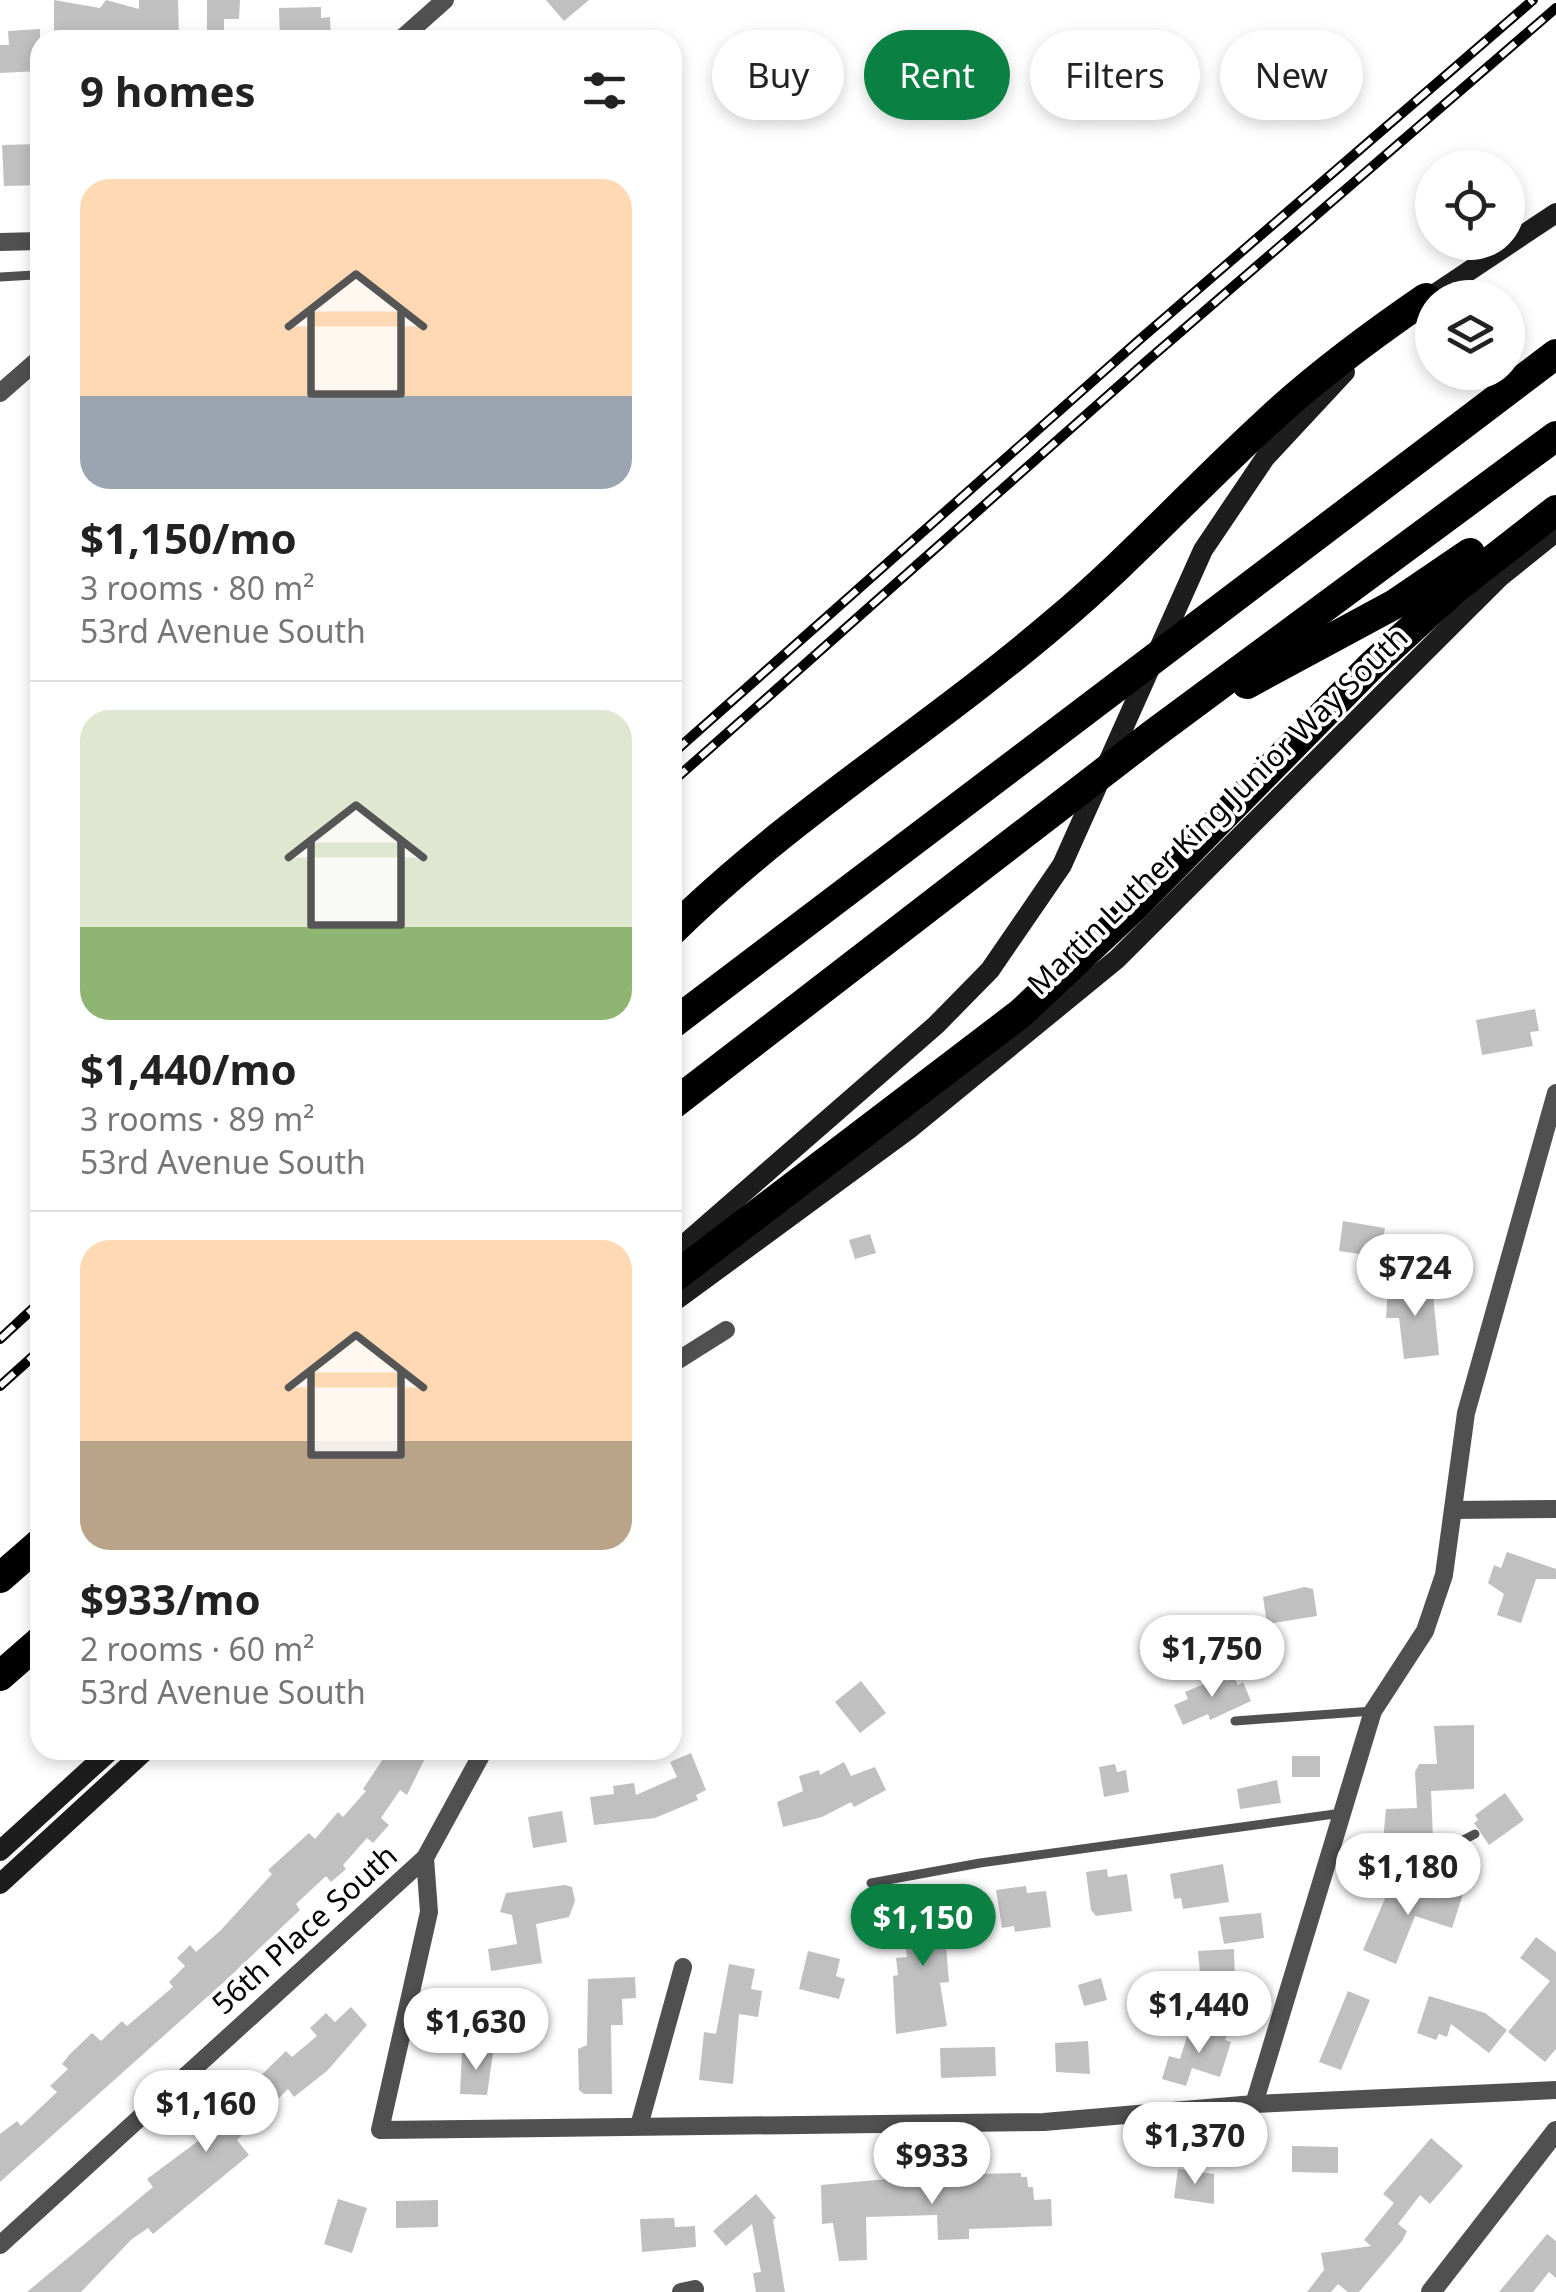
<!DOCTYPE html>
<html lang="en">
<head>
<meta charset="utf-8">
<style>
  body { margin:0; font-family:"Noto Sans",sans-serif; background:#f6f6f6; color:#222; height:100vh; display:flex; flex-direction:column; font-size:38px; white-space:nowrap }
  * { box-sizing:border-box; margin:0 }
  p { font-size:32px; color:#767676 }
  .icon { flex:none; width:55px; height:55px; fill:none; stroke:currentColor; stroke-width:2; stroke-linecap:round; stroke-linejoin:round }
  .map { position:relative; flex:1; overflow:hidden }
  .details { position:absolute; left:30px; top:30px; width:652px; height:1730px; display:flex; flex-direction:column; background:#fff; border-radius:30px; box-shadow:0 5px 15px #0003 }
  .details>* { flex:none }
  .hud { position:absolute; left:712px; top:30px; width:692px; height:90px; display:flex; gap:20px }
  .tools { position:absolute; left:1415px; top:150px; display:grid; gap:20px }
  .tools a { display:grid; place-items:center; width:110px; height:110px; border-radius:50%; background:#fff; box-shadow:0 5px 15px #0003; font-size:50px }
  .price { position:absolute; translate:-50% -85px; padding:0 22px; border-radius:35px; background:#fff; color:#222; font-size:32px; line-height:65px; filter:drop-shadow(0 2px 5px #0008) }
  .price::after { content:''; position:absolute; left:50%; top:60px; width:30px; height:22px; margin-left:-15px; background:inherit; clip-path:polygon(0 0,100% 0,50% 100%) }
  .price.on { background:#0b8043; color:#fff }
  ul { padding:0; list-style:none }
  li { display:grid; align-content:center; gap:20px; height:530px; padding:0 50px }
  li+li { border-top:2px solid #e0e0e0 }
  li span { display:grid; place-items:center; height:310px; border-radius:30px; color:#555 }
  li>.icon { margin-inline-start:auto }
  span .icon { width:180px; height:180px; fill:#fffc; stroke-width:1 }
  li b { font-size:42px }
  h2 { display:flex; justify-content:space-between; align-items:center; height:120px; padding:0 50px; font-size:42px }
  .chip { padding:0 35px; border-radius:45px; background:#fff; box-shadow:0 5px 15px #0003; font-size:35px; line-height:90px }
  .chip.on { background:#0b8043; color:#fff }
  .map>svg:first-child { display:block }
  .building { fill:#c0c0c0 }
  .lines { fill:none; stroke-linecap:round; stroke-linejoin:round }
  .service { stroke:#505050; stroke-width:9 }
  .minor { stroke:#505050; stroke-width:18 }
  .tertiary { stroke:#505050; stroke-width:20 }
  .secondary { stroke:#1d1d1d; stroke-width:20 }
  .motorway { stroke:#000; stroke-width:30 }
  .rail-casing { stroke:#000; stroke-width:10 }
  .rail { stroke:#fff; stroke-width:6; stroke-dasharray:19; stroke-linecap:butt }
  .labels { text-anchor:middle; stroke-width:8; stroke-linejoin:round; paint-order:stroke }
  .street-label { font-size:30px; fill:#000; stroke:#fff }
</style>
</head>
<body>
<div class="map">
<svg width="1556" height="2292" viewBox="0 0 1556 2292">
  <rect width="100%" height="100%" fill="#fff"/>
  <!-- building -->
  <g class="building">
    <polygon points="54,0 100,8 106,0 139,9 139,0 178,0 179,37 54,40"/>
    <polygon points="207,0 240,0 239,19 224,19 224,31 207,31"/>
    <polygon points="546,0 589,0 564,21"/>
    <polygon points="321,7 321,18 330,17 331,40 280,40 279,8"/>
    <polygon points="40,29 40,71 0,73 0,45 9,45 8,31"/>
    <polygon points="40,144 40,185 4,186 2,145"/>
    <polygon points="1535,1009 1539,1031 1530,1032 1533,1046 1482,1055 1476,1020"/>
    <polygon points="1343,1221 1385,1228 1380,1257 1339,1251"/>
    <polygon points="870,1234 876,1253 855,1259 849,1240"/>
    <polygon points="1432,1285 1439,1355 1404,1359 1399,1318 1386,1318 1388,1287"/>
    <polygon points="1507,1552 1556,1569 1556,1579 1536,1579 1521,1623 1497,1615 1504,1594 1488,1583 1494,1565 1501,1568"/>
    <polygon points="1305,1587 1313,1589 1317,1616 1267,1624 1263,1597"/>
    <polygon points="1223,1676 1226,1681 1234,1677 1238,1685 1243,1682 1251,1701 1210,1720 1208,1714 1183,1725 1174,1705 1188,1699 1185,1692"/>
    <polygon points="861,1681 886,1713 860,1733 835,1702"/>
    <polygon points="1474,1725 1474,1789 1431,1791 1433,1839 1383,1841 1386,1809 1417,1808 1415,1772 1419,1764 1437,1764 1434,1726"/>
    <polygon points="389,1750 429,1750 407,1795 400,1790 381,1818 389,1825 373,1843 367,1838 343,1865 346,1869 331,1882 326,1876 296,1904 300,1910 224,1982 0,2182 0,2134 17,2121 21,2126 57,2092 50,2086 68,2069 62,2064 70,2054 92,2033 101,2041 122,2021 127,2026 173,1987 169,1982 185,1966 177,1958 190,1945 196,1952 221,1930 272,1874 268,1870 309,1833 315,1839 338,1812 343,1817 366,1791 363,1789"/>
    <polygon points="691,1753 706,1790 696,1795 698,1800 655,1818 594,1825 590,1797 614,1794 613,1786 634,1783 636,1795 677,1777 670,1762"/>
    <rect x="1292" y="1756" width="28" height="21"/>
    <polygon points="844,1762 851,1776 875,1767 886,1790 854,1807 851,1802 822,1817 783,1827 777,1802 803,1791 799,1776 819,1770 820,1775"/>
    <polygon points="1115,1764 1117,1772 1126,1770 1129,1792 1104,1797 1099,1767"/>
    <polygon points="1277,1780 1281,1803 1240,1809 1237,1789"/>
    <polygon points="1505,1793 1524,1820 1489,1845 1474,1823 1478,1820 1475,1815"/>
    <polygon points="562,1811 567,1842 533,1848 528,1817"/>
    <polygon points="1223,1864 1229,1902 1183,1909 1181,1898 1174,1899 1170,1874"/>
    <polygon points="1107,1869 1108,1877 1127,1874 1132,1911 1096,1916 1091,1910 1086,1872"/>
    <polygon points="1392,1882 1438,1899 1442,1888 1463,1894 1452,1928 1415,1916 1396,1964 1363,1950"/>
    <polygon points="565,1885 572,1887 575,1901 569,1917 536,1924 542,1963 491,1971 488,1949 517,1944 512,1915 500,1912 506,1893"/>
    <polygon points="1026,1886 1027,1893 1046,1891 1051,1927 1015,1932 1014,1926 1002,1928 996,1890"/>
    <polygon points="929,1903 929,1910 950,1908 955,1946 946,1947 949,1982 940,1983 947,2026 896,2034 893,1976 898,1975 896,1958 907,1957 901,1907"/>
    <polygon points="1261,1913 1264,1938 1224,1944 1219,1917"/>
    <polygon points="1536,1937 1556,1952 1556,2049 1545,2062 1508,2032 1550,1981 1520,1958"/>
    <polygon points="1234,1949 1235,1983 1208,1985 1208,1972 1200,1973 1198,1951"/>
    <polygon points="808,1951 840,1959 836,1976 845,1979 839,1999 799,1989"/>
    <polygon points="729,1964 755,1969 751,1989 762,1991 758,2017 739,2014 733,2084 699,2080 704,2032 716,2034"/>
    <polygon points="635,1977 636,1998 622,1999 623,2025 611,2025 612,2094 584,2094 579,2090 578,2049 587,2045 588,1979"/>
    <polygon points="1101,1978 1107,2000 1084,2006 1078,1985"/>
    <polygon points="1348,1991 1370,2000 1341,2070 1319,2062"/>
    <polygon points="1429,1996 1485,2013 1507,2030 1489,2053 1451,2024 1447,2037 1439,2034 1436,2040 1417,2033"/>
    <polygon points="351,2007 367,2025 328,2070 294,2097 288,2089 237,2140 249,2155 153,2234 148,2228 132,2239 81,2292 27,2292 153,2187 147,2179 233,2115 226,2109 247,2088 247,2083 254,2082 286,2051 292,2057 317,2036 310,2028 326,2013 335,2022"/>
    <polygon points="1203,2026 1227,2033 1225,2040 1231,2042 1220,2077 1192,2068 1186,2086 1162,2079 1169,2056 1180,2059 1189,2030 1201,2034"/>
    <polygon points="1088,2041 1090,2074 1056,2072 1055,2043"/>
    <polygon points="995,2047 996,2076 941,2078 940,2048"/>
    <polygon points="462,2052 493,2053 487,2095 460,2094"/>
    <polygon points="1431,2138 1463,2166 1430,2204 1420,2195 1398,2224 1407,2231 1402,2241 1359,2292 1348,2292 1338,2284 1331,2292 1307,2292 1324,2270 1321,2253 1371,2246 1364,2240 1394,2203 1383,2194"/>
    <polygon points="1292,2146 1338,2147 1338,2173 1292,2172"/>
    <polygon points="1178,2169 1214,2174 1214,2204 1174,2198"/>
    <polygon points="1021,2173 1021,2177 1027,2177 1028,2187 1033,2187 1034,2200 1051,2199 1052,2226 969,2229 969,2239 938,2240 937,2215 866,2217 867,2260 839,2261 833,2223 822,2224 821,2185 899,2178 898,2184 936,2190 935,2175"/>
    <polygon points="756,2194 776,2218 773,2220 785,2292 756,2292 753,2273 761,2272 752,2224 726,2246 713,2231"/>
    <polygon points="338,2199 367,2208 352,2253 324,2244"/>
    <polygon points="438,2200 438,2227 396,2228 396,2201"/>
    <polygon points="674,2218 675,2227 695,2226 696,2247 642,2252 640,2219"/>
    <polygon points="1547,2234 1556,2241 1556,2278 1549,2272 1533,2292 1499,2292"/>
  </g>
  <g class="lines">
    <!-- service -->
    <g class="service">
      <polyline points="0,277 34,275 40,283"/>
      <polyline points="1235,1721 1373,1711"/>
      <polyline points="1328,1858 1428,1858 1475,1834"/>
      <polyline points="871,1883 980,1863 1342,1813"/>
    </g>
    <!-- minor -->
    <g class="minor">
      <polyline points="400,40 445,0"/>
      <polyline points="0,242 40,241"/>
      <polyline points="0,393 40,358"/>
      <polyline points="672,1364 726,1330"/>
      <polyline points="1453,1510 1556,1509"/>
      <polyline points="484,1750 425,1858 429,1912 380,2130 1044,2122 1254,2104 1556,2090"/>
      <polyline points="1254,2104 1373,1711 1425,1631 1444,1575 1466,1413 1556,1093"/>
      <polyline points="639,2126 683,1967"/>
      <polyline points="0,2245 425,1858"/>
      <polyline points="681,2292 695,2289"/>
    </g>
    <!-- tertiary -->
    <polyline class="tertiary" points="1431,2292 1556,2131"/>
    <!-- secondary -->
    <g class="secondary">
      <polyline points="1418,305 1556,213"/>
      <polyline points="672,1255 936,1025 990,970 1062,865 1203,550 1265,458 1345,372"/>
      <polyline points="672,1303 908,1130 1117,959 1500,577 1556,532"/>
      <polyline points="0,1851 111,1750"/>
      <polyline points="0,1884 146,1750"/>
    </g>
    <!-- motorway -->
    <g class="motorway">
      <polyline points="1247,684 1395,604 1470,553"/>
      <path d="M672,931C790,815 931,729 1056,622C1130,560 1194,489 1265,424C1315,377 1369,337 1426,298"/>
      <polyline points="672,1024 1556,354"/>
      <polyline points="672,1105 1152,735 1556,436"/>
      <polyline points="672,1279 1021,1013 1136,905 1372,665 1456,588 1556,510"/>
      <polyline points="0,1578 40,1543"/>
      <polyline points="0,1676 40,1641"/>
    </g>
    <defs>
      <g id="rail">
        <polyline points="672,754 1138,341 1533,0"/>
        <polyline points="672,782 1148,360 1556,8"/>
        <polyline points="0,1339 40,1302"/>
        <polyline points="0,1386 40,1350"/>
      </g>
    </defs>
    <!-- rail casing -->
    <use href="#rail" class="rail-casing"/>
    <!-- rail -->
    <use href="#rail" class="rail"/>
  </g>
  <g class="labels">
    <!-- street labels -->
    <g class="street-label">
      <text transform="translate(1218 811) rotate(-44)" y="10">Martin Luther King Junior Way South</text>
      <text transform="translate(305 1930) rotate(-42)" y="10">56th Place South</text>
    </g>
  </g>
</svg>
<div class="tools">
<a><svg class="icon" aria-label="locate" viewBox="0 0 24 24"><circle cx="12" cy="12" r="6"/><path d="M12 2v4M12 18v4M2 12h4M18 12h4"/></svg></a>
<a><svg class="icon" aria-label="layers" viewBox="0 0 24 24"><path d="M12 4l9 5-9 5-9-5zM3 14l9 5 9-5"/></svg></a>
</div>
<b class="price" style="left:1415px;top:1319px">$724</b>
<b class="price" style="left:1212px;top:1700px">$1,750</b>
<b class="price" style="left:1408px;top:1918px">$1,180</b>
<b class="price on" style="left:923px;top:1969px">$1,150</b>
<b class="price" style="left:1199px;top:2056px">$1,440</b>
<b class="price" style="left:476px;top:2073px">$1,630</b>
<b class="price" style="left:206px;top:2155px">$1,160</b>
<b class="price" style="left:1195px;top:2187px">$1,370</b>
<b class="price" style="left:932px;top:2207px">$933</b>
<div class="hud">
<a class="chip">Buy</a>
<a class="chip on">Rent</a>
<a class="chip">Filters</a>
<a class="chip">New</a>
</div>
<section class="details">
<h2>9 homes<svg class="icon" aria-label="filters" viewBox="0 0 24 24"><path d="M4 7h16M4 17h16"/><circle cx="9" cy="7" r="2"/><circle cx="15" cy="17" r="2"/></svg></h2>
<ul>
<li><span style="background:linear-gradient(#ffd9b3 70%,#9aa5b1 0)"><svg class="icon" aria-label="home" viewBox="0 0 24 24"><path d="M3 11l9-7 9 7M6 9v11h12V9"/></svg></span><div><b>$1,150/mo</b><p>3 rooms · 80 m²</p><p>53rd Avenue South</p></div></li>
<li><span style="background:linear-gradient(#dfe7d0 70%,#8fb573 0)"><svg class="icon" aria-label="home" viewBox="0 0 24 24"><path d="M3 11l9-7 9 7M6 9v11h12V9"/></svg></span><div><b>$1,440/mo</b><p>3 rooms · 89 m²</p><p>53rd Avenue South</p></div></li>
<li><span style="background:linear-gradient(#ffd9b3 65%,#b9a48a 0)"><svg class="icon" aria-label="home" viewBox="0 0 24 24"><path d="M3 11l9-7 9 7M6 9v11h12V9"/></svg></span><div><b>$933/mo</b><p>2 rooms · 60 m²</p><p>53rd Avenue South</p></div></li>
</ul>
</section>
</div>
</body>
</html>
